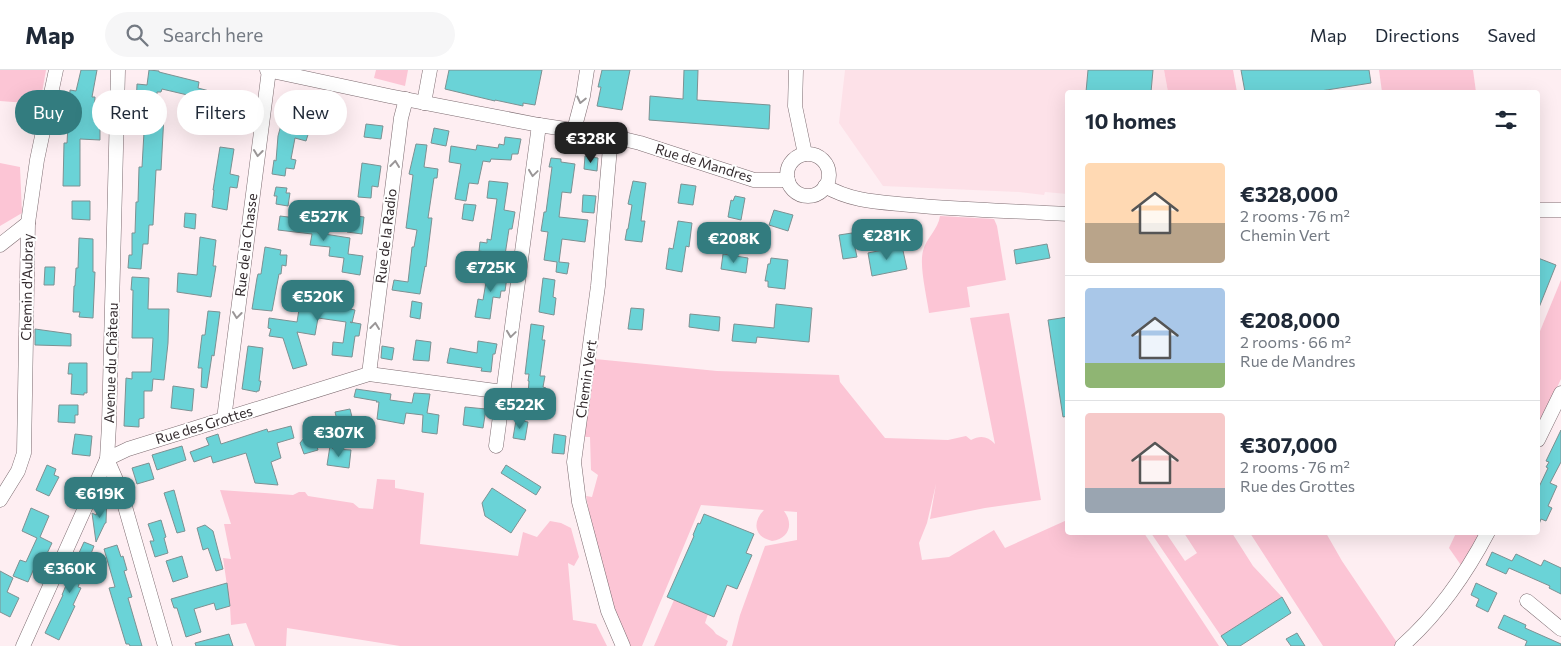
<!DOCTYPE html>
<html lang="en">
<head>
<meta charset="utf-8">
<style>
  body { margin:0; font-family:Commissioner,sans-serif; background:#f6f6f7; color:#1f2937; height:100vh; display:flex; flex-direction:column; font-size:19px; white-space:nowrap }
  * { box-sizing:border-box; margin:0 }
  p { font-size:16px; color:#747a83 }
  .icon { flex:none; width:28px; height:28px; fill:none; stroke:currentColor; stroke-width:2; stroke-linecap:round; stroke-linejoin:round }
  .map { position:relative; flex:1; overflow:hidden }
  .sheet { position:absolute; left:1065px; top:20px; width:475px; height:445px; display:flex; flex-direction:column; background:#fff; border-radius:5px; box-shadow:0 5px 20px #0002 }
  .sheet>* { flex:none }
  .top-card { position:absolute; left:15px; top:20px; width:475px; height:45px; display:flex; gap:10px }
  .price { position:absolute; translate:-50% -42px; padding:0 11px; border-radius:10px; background:#337c7f; color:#fff; font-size:16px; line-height:32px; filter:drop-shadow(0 1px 2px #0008) }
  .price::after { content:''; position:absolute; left:50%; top:30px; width:15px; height:11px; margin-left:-8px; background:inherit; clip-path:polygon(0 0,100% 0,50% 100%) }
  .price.on { background:#222; color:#fff }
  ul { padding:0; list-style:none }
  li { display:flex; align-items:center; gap:15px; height:125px; padding:0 20px }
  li+li { border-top:1px solid #e0e1e3 }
  li span { display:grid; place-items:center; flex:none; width:140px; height:100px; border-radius:5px; color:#555 }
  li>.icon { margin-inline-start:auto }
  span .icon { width:60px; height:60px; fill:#fffc; stroke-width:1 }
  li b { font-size:21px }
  h2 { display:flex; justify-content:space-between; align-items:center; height:60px; padding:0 20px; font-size:21px }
  .chip { padding:0 18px; border-radius:22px; background:#fff; box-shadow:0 5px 20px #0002; font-size:18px; line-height:45px }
  .chip.on { background:#337c7f; color:#fff }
  header { display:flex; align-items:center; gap:30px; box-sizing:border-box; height:70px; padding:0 25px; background:#fff; border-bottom:1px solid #e0e1e3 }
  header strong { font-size:24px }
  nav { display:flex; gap:28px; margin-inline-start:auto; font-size:18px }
  .search { width:350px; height:45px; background:#f6f6f7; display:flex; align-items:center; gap:12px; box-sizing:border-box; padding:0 18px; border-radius:28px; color:#747a83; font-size:19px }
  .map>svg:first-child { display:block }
  .built { fill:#fde1e8 }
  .green { fill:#fcc5d5 }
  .building { fill:#6ad3d7; stroke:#7d9192 }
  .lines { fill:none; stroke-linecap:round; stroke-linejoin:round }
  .minor-casing { stroke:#7d6c71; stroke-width:15 }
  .minor { stroke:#fff; stroke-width:14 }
  .oneway { stroke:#9a9697 }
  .labels { text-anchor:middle; stroke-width:4; stroke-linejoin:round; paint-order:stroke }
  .street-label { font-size:14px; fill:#342c2f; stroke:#fff }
</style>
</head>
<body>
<header>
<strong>Map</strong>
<div class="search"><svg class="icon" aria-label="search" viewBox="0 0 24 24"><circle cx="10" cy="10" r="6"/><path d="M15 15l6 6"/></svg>Search here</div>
<nav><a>Map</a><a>Directions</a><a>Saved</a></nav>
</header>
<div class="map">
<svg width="1561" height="576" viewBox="0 0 1561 576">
  <rect width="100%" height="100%" fill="#feeef2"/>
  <!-- built -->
  <polygon class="built" points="845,0 1164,0 1168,22 1068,22 1067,124 1045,122 1044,125 1019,122 883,116 839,53"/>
  <!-- green -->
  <g class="green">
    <polygon points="0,0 46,0 40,34 0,31"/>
    <polygon points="376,0 408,0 405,16 374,8"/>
    <polygon points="1164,0 1233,0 1237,22 1168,22"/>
    <polygon points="1379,0 1473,0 1476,22 1382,22"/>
    <polygon points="0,93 20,97 22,143 0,156"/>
    <path d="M940,146L994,149L997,156L1006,210L967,217L970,237L929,243C927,227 919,196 923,181C926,168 938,160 940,146Z"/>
    <polygon points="1561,210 1561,309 1538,357 1538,266"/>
    <path d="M1009,243L1041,430L985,438L930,449L936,414L927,453L919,473L922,490L949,487L994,460L1005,478L1067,450L1068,462L1144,463L1219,576H732L740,545L765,476L797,470V442L784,441C794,454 789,469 772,471C754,467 752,452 764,440L701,435L642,576H629L612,538L598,486L586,426L592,427L598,405L591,400L590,367H583L595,289L717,301L839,305L840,312L885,368L948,370L966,366L971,370C980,365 988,366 995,374L970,248Z"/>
    <polygon points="377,409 395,410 395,418 424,423 420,474 518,486 523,462 537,467 550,451 561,453 571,458 579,487 574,496 568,493 573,550 596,554 607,576 400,576 287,558 286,576 255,576 246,553 231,555 230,536 223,488 231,489 224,454 231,454 220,420 293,425 299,422 305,422 308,426 353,433 359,438 373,439"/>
    <polygon points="1151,463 1166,463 1185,491 1197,483 1184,463 1232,463 1253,496 1282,527 1221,566"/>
    <polygon points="1250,463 1326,463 1342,491 1398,574 1394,576 1323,576"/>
    <polygon points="1456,463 1484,463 1463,498 1449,478"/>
    <polygon points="674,530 708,544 705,553 713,560 716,564 728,571 726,576 654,576"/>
  </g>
  <!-- building -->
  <g class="building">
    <polygon points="81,0 97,0 92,27 95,27 94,51 100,52 100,70 80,69 80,116 63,116 64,73 67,73 70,20 76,21"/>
    <polygon points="149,0 159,1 159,2 199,12 198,18 217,23 216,29 245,34 243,47 220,43 221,39 195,33 196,27 162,19 161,22 157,22 157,45 164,45 161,100 156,100 153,155 149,155 148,174 143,174 141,199 128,198 129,185 132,185 132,163 135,163 136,132 138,132 139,97 142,97 144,62 136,62 138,38 136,38 137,14 147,15"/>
    <polygon points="449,0 542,0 535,35 523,33 523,36 495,30 495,31 445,19"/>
    <polygon points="602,0 630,0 622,40 597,36 601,17 598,17"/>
    <polygon points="684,0 698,0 697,30 770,35 769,59 649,50 650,26 683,29"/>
    <polygon points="1088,0 1153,0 1151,22 1086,22"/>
    <polygon points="1241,0 1369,0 1371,13 1314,22 1245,22"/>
    <polygon points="317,34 338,39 334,57 312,52 306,71 295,68 291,89 296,90 294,99 286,98 285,106 272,104 274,90 276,91 278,66 284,44 292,46 293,42 303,44 309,41 315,42"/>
    <polygon points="366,54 383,56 381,69 364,67"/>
    <polygon points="434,58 449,61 446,76 431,73"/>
    <polygon points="505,67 521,69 518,84 512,84 511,90 491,89 490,92 483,91 478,114 469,113 466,131 455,129 461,94 449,92 451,76 476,80 477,75 498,78 499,74 504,75"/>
    <polygon points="416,74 427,75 424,97 438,99 437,108 434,108 428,148 432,148 426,197 425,196 420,224 392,220 394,210 408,212 412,177 414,177 417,160 406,158 413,105 409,104"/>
    <polygon points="220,77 234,79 230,104 239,106 237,118 230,117 227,140 212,137 214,120 213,120"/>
    <polygon points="585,86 598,88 597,101 584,99"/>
    <polygon points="551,88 561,89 561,92 575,94 571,123 562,122 559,147 588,150 585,172 562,169 559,192 569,193 567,204 556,202 557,192 544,190 548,162 541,161 544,142 546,142 552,97 549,97"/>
    <polygon points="362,93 381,96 378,117 372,116 371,128 358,127"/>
    <polygon points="489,111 508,113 504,140 515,142 512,159 509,159 505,185 479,181 480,172 487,173 487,169 491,170 497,129 487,128"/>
    <polygon points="633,111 646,113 641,151 645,151 642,172 625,170 627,159 628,159 632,135 628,134"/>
    <polygon points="681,114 696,116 693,135 678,133"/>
    <polygon points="276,117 287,118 286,123 290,123 288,136 276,134 277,126 274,126"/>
    <polygon points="583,125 596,126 594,143 582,142"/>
    <polygon points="735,126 745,128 741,150 728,147 731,130 733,131"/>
    <polygon points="72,131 90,131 90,150 72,149"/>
    <polygon points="464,134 476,135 473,151 462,149"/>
    <polygon points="774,140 793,145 788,161 769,155"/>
    <polygon points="185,143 196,144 195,159 184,157"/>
    <polygon points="349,145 364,147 362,164 347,162"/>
    <polygon points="280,146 321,151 318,163 350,168 348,184 363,186 360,205 342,202 344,188 329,186 330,177 310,175 312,164 278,160"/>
    <polygon points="678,151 692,153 689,177 686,176 682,202 666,199 669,178 673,179"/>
    <polygon points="852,163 857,187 843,189 839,165"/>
    <polygon points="200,167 216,170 213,196 216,196 211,227 177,222 178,203 197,205"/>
    <polygon points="79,168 93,169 93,202 95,202 93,248 79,247 80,242 73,242 74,216 75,216 76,198 78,198"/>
    <polygon points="1047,174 1050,188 1016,194 1014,180"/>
    <polygon points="902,176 907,199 872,206 868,183"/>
    <polygon points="265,177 281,180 280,185 287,185 286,196 282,195 281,204 279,204 272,241 252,239 257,208 258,204 261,204"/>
    <polygon points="723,184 748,188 746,203 721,199"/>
    <polygon points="771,188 788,190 785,219 768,217 768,211 765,211 768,194 770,194"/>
    <polygon points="1538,188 1556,195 1538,240"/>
    <polygon points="45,197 55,197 54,215 44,215"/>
    <polygon points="488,200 503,202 503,206 507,207 505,221 501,221 500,228 493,227 490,249 475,247 478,229 483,230"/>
    <polygon points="132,207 149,208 148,239 169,239 168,273 164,310 153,309 152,321 144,321 144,348 139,349 139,357 124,356 126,308 132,309 132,302 151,302 153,268 132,268 133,220 131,220"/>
    <polygon points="543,208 555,210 553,227 556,228 554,245 539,242"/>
    <polygon points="306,215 352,222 350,239 355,240 352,253 350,252 361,254 359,266 355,266 352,287 332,285 333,272 343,273 346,252 318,248 315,265 297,262 307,295 293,299 283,268 269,266 271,259 268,258 269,248 297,252 301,227 305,227"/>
    <polygon points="412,231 422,233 420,249 410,247"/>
    <polygon points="776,234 812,238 809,272 757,267 756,273 732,271 734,254 774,258"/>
    <polygon points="631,238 644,239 642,260 628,259"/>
    <polygon points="208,241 220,242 214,286 212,285 207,318 201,317 202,298 198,298 202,265 205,265"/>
    <polygon points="690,244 720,247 719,261 689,257"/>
    <polygon points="1068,247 1068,346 1063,347 1048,250"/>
    <polygon points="531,254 544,256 542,270 545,270 540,306 545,306 543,317 546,318 544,326 541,326 538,345 527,344 530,324 528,324 529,311 528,311 529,304 525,304"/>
    <polygon points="35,259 71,264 71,276 35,275"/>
    <polygon points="416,270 431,272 429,291 413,290"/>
    <polygon points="478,271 497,274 495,284 493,284 491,302 481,301 482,298 447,293 450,278 477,283"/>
    <polygon points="248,276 263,278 259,311 261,311 259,321 257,321 257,322 242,319"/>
    <polygon points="382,276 394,278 392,290 381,288"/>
    <polygon points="69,293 87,293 87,323 84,323 84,325 71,324 72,304 68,304"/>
    <polygon points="173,316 194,319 192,341 171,338"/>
    <polygon points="356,319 391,324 390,330 412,333 414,323 430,324 427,343 439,345 437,364 422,362 423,345 406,343 404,354 377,349 379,332 376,332 377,331 354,327"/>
    <polygon points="59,335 78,335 78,345 75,345 75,353 58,352"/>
    <polygon points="465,337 486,339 483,358 463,355"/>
    <polygon points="350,339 354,355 354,361 316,356 337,350 335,342"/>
    <polygon points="516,350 528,352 525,370 513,368"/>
    <polygon points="291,356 294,368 277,373 281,388 271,392 278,415 255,413 246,383 213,393 211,386 194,392 190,382 209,375 206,368 218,364 221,374 267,359 268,362"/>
    <polygon points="312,358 318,380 304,384 300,373"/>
    <polygon points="1561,360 1561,392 1550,413 1557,416 1548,436 1552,438 1546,451 1541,449 1538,457 1538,419 1548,398 1546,397 1549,392 1546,391"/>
    <polygon points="75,364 92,366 90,386 72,384"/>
    <polygon points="554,364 566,366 564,384 552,383"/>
    <polygon points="182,376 186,390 157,400 152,385"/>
    <polygon points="330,376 333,379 351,380 349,398 327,395"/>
    <polygon points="149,393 154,409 137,414 132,398"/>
    <polygon points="47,395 56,399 54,405 59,407 49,426 36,420"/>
    <polygon points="506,395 541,417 536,425 501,403"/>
    <polygon points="492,418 526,440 511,463 485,446 482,433"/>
    <polygon points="174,420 185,461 177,463 164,423"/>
    <polygon points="107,424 106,453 105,453 96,472 92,443 96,445"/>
    <polygon points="31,438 49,446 40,467 52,473 41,496 36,494 28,512 13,506 20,490 26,492 37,468 22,461"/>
    <polygon points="704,444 754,464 746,483 752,485 737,519 727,515 714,547 667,527 694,466 693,465 698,453 700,454"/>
    <polygon points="161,450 166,467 164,468 168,483 155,487 150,471 154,471 148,454"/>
    <polygon points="205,455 213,461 223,499 216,501 208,478 203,480 197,458"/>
    <polygon points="84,472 94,476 78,517 81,518 73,535 75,536 59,570 45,563 63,525 62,525 69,508 68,507"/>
    <polygon points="117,475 121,487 123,486 127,500 124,501 132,527 128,528 142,576 130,576 129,574 126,574 109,518 115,517 104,479"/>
    <polygon points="1492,482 1512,491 1516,484 1541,496 1544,490 1561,498 1561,524 1549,518 1550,516 1509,498 1506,504 1486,495"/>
    <polygon points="182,486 188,507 173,512 166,491"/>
    <polygon points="0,501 13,508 7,522 19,528 10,547 0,542"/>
    <polygon points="227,513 230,536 216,540 214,533 194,539 201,562 186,567 177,538 174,538 171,529"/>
    <polygon points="1476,513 1497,523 1488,542 1476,536 1479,529 1471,525"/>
    <polygon points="1282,527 1291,543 1240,576 1228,576 1221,566"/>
    <polygon points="1504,545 1526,555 1525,558 1561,574 1561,576 1525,576 1527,571 1498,558"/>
    <polygon points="1297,563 1305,576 1291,576 1286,569"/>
    <polygon points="229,564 233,576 196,576 195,573"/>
  </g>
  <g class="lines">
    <defs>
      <g id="minor">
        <polyline points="118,0 109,355 107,389 120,419 165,576"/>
        <polyline points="267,0 389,26 539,55 611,66 640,73 754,110 788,110"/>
        <polyline points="796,0 795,36 805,84"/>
        <polyline points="424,33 430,0"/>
        <polyline points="574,60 583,26 587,0"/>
        <polyline points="611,66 598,216 574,392 579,432 608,541 623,576"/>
        <circle cx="808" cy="105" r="21"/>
        <path d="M825,116C852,132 881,132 910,135C963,140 1015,141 1068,144"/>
        <polyline points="1538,140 1561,140"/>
        <polyline points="0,175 28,153"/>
        <polyline points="369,304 401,48 406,29"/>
        <polyline points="224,349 269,0"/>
        <polyline points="1538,370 1561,323"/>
        <polyline points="496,376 539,55"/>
        <polyline points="0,430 18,401 24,383 28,153 37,90 56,0"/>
        <polyline points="1527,531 1561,559"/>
        <polyline points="23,576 107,389 128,379 369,304 503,322"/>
        <path d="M1402,576C1437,545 1466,504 1488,462"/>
      </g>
    </defs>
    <!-- minor casing -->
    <use href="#minor" class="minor-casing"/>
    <!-- minor -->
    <use href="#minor" class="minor"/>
  </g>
  <!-- one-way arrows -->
  <defs><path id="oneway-chevron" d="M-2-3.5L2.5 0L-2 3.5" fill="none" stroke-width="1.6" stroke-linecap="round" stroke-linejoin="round" transform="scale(1.25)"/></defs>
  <g class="oneway">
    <use href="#oneway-chevron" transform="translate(581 30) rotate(103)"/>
    <use href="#oneway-chevron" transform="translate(258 83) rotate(97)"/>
    <use href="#oneway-chevron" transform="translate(395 94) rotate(-83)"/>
    <use href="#oneway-chevron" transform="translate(533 103) rotate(98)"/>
    <use href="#oneway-chevron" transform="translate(237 245) rotate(97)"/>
    <use href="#oneway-chevron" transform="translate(375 256) rotate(-83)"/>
    <use href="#oneway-chevron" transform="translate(511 264) rotate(98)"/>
  </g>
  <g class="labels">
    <!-- street labels -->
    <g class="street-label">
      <text transform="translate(704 93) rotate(17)" y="5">Rue de Mandres</text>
      <text transform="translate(386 166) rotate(-83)" y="5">Rue de la Radio</text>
      <text transform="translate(246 175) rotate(-83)" y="5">Rue de la Chasse</text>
      <text transform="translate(27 217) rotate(-89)" y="5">Chemin d'Aubray</text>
      <text transform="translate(111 293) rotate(-88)" y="5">Avenue du Château</text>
      <text transform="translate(586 309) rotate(-82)" y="5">Chemin Vert</text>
      <text transform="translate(204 355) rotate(-17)" y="5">Rue des Grottes</text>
    </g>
  </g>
</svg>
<b class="price on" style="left:591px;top:94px">€328K</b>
<b class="price" style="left:324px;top:172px">€527K</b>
<b class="price" style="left:887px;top:191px">€281K</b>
<b class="price" style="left:734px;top:194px">€208K</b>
<b class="price" style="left:491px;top:223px">€725K</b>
<b class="price" style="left:318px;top:252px">€520K</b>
<b class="price" style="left:520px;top:360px">€522K</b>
<b class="price" style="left:339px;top:388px">€307K</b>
<b class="price" style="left:100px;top:449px">€619K</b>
<b class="price" style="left:70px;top:524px">€360K</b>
<div class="top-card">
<a class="chip on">Buy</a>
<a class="chip">Rent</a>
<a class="chip">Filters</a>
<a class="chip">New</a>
</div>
<section class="sheet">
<h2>10 homes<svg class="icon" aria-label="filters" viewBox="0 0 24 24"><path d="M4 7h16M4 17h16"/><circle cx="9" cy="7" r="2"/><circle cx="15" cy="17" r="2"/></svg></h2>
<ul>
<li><span style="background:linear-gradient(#ffd9b3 60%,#b9a48a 0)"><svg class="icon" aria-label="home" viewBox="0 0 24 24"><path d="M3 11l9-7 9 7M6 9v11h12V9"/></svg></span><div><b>€328,000</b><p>2 rooms · 76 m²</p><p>Chemin Vert</p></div></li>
<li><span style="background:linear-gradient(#a9c7e8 75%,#8fb573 0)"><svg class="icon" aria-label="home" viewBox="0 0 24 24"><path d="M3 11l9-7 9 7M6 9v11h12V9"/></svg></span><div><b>€208,000</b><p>2 rooms · 66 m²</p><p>Rue de Mandres</p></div></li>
<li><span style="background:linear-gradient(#f6c9c9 75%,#9aa5b1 0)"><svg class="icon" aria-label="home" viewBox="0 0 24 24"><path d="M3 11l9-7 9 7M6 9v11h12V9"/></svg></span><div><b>€307,000</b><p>2 rooms · 76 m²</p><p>Rue des Grottes</p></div></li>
</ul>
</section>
</div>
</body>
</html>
